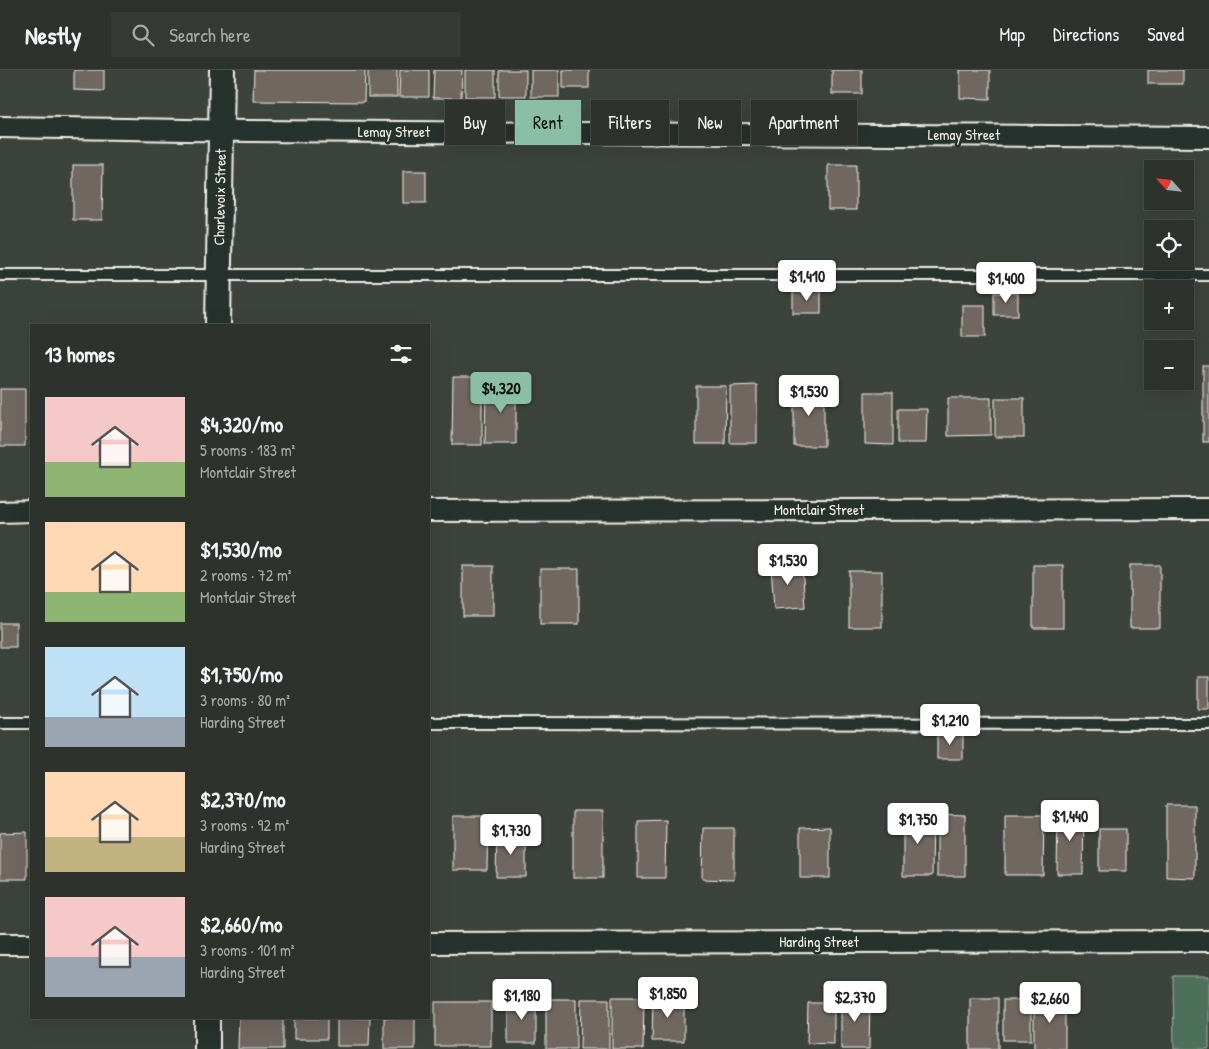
<!DOCTYPE html>
<html lang="en">
<head>
<meta charset="utf-8">
<style>
  body { margin:0; font-family:"Patrick Hand",sans-serif; background:#353a35; color:#f1f3f6; height:100vh; display:flex; flex-direction:column; font-size:19px; white-space:nowrap }
  * { box-sizing:border-box; margin:0 }
  p { font-size:16px; color:#a7aaaa }
  .icon { flex:none; width:28px; height:28px; fill:none; stroke:currentColor; stroke-width:2; stroke-linecap:round; stroke-linejoin:round }
  .map { position:relative; flex:1; overflow:hidden }
  .sheet { position:absolute; left:30px; top:254px; width:400px; height:695px; display:flex; flex-direction:column; background:#2d322d; border-radius:0px; box-shadow:0 5px 20px #0002,0 0 0 1px #484d49 }
  .sheet>* { flex:none }
  .guide { position:absolute; left:445px; top:30px; width:475px; height:45px; display:flex; gap:10px }
  .needle { width:32px; rotate:297deg }
  .controls { position:absolute; left:1144px; top:90px; display:grid; gap:10px }
  .controls a { display:grid; place-items:center; width:50px; height:50px; border-radius:0px; background:#2d322d; box-shadow:0 5px 20px #0002,0 0 0 1px #484d49; font-size:25px }
  .price { position:absolute; translate:-50% -42px; padding:0 11px; border-radius:5px; background:#fff; color:#222; font-size:16px; line-height:32px; filter:drop-shadow(0 1px 2px #0008) }
  .price::after { content:''; position:absolute; left:50%; top:30px; width:15px; height:11px; margin-left:-8px; background:inherit; clip-path:polygon(0 0,100% 0,50% 100%) }
  .price.active { background:#8abfa5; color:#111 }
  ul { padding:0; list-style:none }
  li { display:flex; align-items:center; gap:15px; height:125px; padding:0 15px }
  li span { display:grid; place-items:center; flex:none; width:140px; height:100px; border-radius:0px; color:#555 }
  li>.icon { margin-inline-start:auto }
  span .icon { width:60px; height:60px; fill:#fffc; stroke-width:1 }
  li b { font-size:21px }
  h2 { display:flex; justify-content:space-between; align-items:center; height:60px; padding:0 15px; font-size:21px }
  .pill { padding:0 18px; border-radius:0px; background:#2d322d; box-shadow:0 5px 20px #0002,0 0 0 1px #484d49; font-size:18px; line-height:45px }
  .pill.active { background:#8abfa5; color:#111 }
  header { display:flex; align-items:center; gap:30px; box-sizing:border-box; height:70px; padding:0 25px; background:#2d322d; border-bottom:1px solid #484d49 }
  header strong { font-size:24px }
  nav { display:flex; gap:28px; margin-inline-start:auto; font-size:18px }
  .search { width:350px; height:45px; background:#353a35; display:flex; align-items:center; gap:12px; box-sizing:border-box; padding:0 18px; border-radius:0px; color:#a7aaaa; font-size:19px }
  .map>svg:first-child { display:block }
  .green { fill:#4e705a; stroke:#a1b0a1 }
  .building { fill:#6f6760; stroke:#f4f1e8 }
  .lines { fill:none; stroke-linecap:round; stroke-linejoin:round }
  .service-casing { stroke:#f4f1e8; stroke-width:14 }
  .minor-casing { stroke:#f4f1e8; stroke-width:24 }
  .tertiary-casing { stroke:#f4f1e8; stroke-width:28 }
  .service { stroke:#26332d; stroke-width:10 }
  .minor { stroke:#26332d; stroke-width:20 }
  .tertiary { stroke:#26332d; stroke-width:24 }
  .labels { text-anchor:middle; stroke-width:5; stroke-linejoin:round; paint-order:stroke }
  .street-label { font-size:15px; fill:#f4f1e8; stroke:#26332d }
</style>
</head>
<body>
<header>
<strong>Nestly</strong>
<div class="search"><svg class="icon" aria-label="search" viewBox="0 0 24 24"><circle cx="10" cy="10" r="6"/><path d="M15 15l6 6"/></svg>Search here</div>
<nav><a>Map</a><a>Directions</a><a>Saved</a></nav>
</header>
<div class="map">
<svg width="1209" height="979" viewBox="0 0 1209 979">
  <rect width="100%" height="100%" fill="#3c433c"/>
  <filter id="ink" filterUnits="userSpaceOnUse"><feTurbulence type="fractalNoise" baseFrequency=".02" numOctaves="2"/><feDisplacementMap in="SourceGraphic" scale="10" xChannelSelector="R" yChannelSelector="G"/><feConvolveMatrix kernelMatrix="1 2 1 2 8 2 1 2 1" color-interpolation-filters="sRGB"/></filter>
  <g filter="url(#ink)">
    <!-- green -->
    <polygon class="green" points="1173,906 1209,906 1209,979 1174,979"/>
    <!-- building -->
    <g class="building">
      <polygon points="74,0 104,0 104,21 74,20"/>
      <polygon points="254,0 365,0 364,32 253,31"/>
      <rect x="368" y="0" width="29" height="27"/>
      <polygon points="400,0 429,0 429,27 399,27"/>
      <polygon points="434,0 462,0 461,28 433,28"/>
      <rect x="465" y="0" width="30" height="27"/>
      <rect x="499" y="0" width="27" height="26"/>
      <rect x="531" y="0" width="28" height="27"/>
      <rect x="563" y="0" width="26" height="18"/>
      <rect x="832" y="0" width="30" height="24"/>
      <polygon points="960,0 990,0 990,29 960,28"/>
      <rect x="1148" y="0" width="35" height="14"/>
      <polygon points="73,95 103,95 102,150 73,150"/>
      <rect x="828" y="95" width="28" height="45"/>
      <rect x="403" y="101" width="23" height="32"/>
      <rect x="793" y="220" width="28" height="23"/>
      <rect x="994" y="223" width="24" height="22"/>
      <rect x="962" y="235" width="23" height="32"/>
      <rect x="1203" y="296" width="6" height="76"/>
      <polygon points="453,307 482,307 482,375 452,375"/>
      <polygon points="486,313 516,313 516,374 485,374"/>
      <polygon points="757,315 757,373 730,373 730,316"/>
      <polygon points="696,316 726,316 725,374 696,374"/>
      <rect x="794" y="317" width="30" height="59"/>
      <rect x="0" y="319" width="25" height="57"/>
      <polygon points="865,322 893,322 893,375 865,374"/>
      <polygon points="948,328 991,328 991,365 948,366"/>
      <rect x="995" y="328" width="29" height="39"/>
      <polygon points="898,339 927,339 926,373 898,373"/>
      <polygon points="802,494 805,537 774,539 771,496"/>
      <rect x="1033" y="495" width="30" height="63"/>
      <rect x="1130" y="495" width="30" height="63"/>
      <rect x="463" y="496" width="30" height="50"/>
      <rect x="540" y="499" width="39" height="55"/>
      <rect x="849" y="501" width="33" height="56"/>
      <rect x="0" y="553" width="16" height="24"/>
      <rect x="1198" y="607" width="11" height="32"/>
      <rect x="937" y="664" width="26" height="25"/>
      <polygon points="1166,735 1195,735 1195,808 1166,807"/>
      <polygon points="1058,740 1084,740 1083,804 1057,804"/>
      <rect x="573" y="741" width="30" height="67"/>
      <polygon points="903,744 933,744 932,806 903,806"/>
      <polygon points="937,744 965,745 965,806 937,806"/>
      <polygon points="1005,745 1044,745 1043,805 1005,805"/>
      <polygon points="453,746 488,746 487,800 453,800"/>
      <polygon points="666,750 665,808 638,808 638,751"/>
      <polygon points="830,757 830,808 800,808 800,758"/>
      <polygon points="703,758 734,758 734,810 702,809"/>
      <rect x="1099" y="759" width="27" height="42"/>
      <polygon points="27,762 27,809 0,809 0,763"/>
      <polygon points="497,764 526,764 526,807 496,807"/>
      <polygon points="841,926 870,927 869,979 841,979"/>
      <polygon points="612,927 644,927 643,979 612,979"/>
      <polygon points="653,927 684,927 684,971 652,971"/>
      <rect x="970" y="928" width="28" height="51"/>
      <rect x="546" y="929" width="30" height="50"/>
      <polygon points="581,929 609,929 609,979 580,979"/>
      <rect x="1034" y="929" width="31" height="50"/>
      <rect x="508" y="930" width="28" height="43"/>
      <rect x="1003" y="930" width="28" height="40"/>
      <rect x="435" y="932" width="56" height="44"/>
      <polygon points="808,933 834,933 834,974 807,973"/>
      <polygon points="239,948 283,948 283,979 238,979"/>
      <rect x="294" y="948" width="33" height="21"/>
      <polygon points="337,948 370,948 369,976 337,976"/>
      <rect x="384" y="948" width="31" height="31"/>
    </g>
    <g class="lines">
      <defs>
        <g id="service">
          <polyline points="0,205 1209,205"/>
          <polyline points="0,653 31,653"/>
          <polyline points="429,653 1209,654"/>
        </g>
        <g id="minor">
          <polyline points="0,57 249,61 1209,67"/>
          <polyline points="429,441 1209,439"/>
          <polyline points="0,442 31,441"/>
          <polyline points="429,873 1209,871"/>
          <polyline points="0,874 31,874"/>
        </g>
        <g id="tertiary">
          <polyline points="218,255 222,0"/>
          <polyline points="207,948 207,979"/>
        </g>
      </defs>
      <!-- service casing -->
      <use href="#service" class="service-casing"/>
      <!-- minor casing -->
      <use href="#minor" class="minor-casing"/>
      <!-- tertiary casing -->
      <use href="#tertiary" class="tertiary-casing"/>
      <!-- service -->
      <use href="#service" class="service"/>
      <!-- minor -->
      <use href="#minor" class="minor"/>
      <!-- tertiary -->
      <use href="#tertiary" class="tertiary"/>
    </g>
  </g>
  <g class="labels">
    <!-- street labels -->
    <g class="street-label">
      <text x="394" y="67">Lemay Street</text>
      <text x="964" y="70">Lemay Street</text>
      <text transform="translate(220 127) rotate(-89)" y="5">Charlevoix Street</text>
      <text x="819" y="445">Montclair Street</text>
      <text x="819" y="877">Harding Street</text>
    </g>
  </g>
</svg>
<div class="controls">
<a><svg class="needle" viewBox="-14 -14 28 28"><path d="M0-13l5 13h-10z" fill="#e53935"/><path d="M0 13l5-13h-10z" fill="#a7aaaa"/></svg></a>
<a><svg class="icon" aria-label="locate" viewBox="0 0 24 24"><circle cx="12" cy="12" r="6"/><path d="M12 2v4M12 18v4M2 12h4M18 12h4"/></svg></a>
<a>+</a>
<a>−</a>
</div>
<b class="price" style="left:807px;top:232px">$1,410</b>
<b class="price" style="left:1006px;top:234px">$1,400</b>
<b class="price active" style="left:501px;top:344px">$4,320</b>
<b class="price" style="left:809px;top:347px">$1,530</b>
<b class="price" style="left:788px;top:516px">$1,530</b>
<b class="price" style="left:950px;top:676px">$1,210</b>
<b class="price" style="left:1070px;top:772px">$1,440</b>
<b class="price" style="left:918px;top:775px">$1,750</b>
<b class="price" style="left:511px;top:786px">$1,730</b>
<b class="price" style="left:668px;top:949px">$1,850</b>
<b class="price" style="left:522px;top:951px">$1,180</b>
<b class="price" style="left:855px;top:953px">$2,370</b>
<b class="price" style="left:1050px;top:954px">$2,660</b>
<div class="guide">
<a class="pill">Buy</a>
<a class="pill active">Rent</a>
<a class="pill">Filters</a>
<a class="pill">New</a>
<a class="pill">Apartment</a>
</div>
<section class="sheet">
<h2>13 homes<svg class="icon" aria-label="filters" viewBox="0 0 24 24"><path d="M4 7h16M4 17h16"/><circle cx="9" cy="7" r="2"/><circle cx="15" cy="17" r="2"/></svg></h2>
<ul>
<li><span style="background:linear-gradient(#f6c9c9 65%,#8fb573 0)"><svg class="icon" aria-label="home" viewBox="0 0 24 24"><path d="M3 11l9-7 9 7M6 9v11h12V9"/></svg></span><div><b>$4,320/mo</b><p>5 rooms · 183 m²</p><p>Montclair Street</p></div></li>
<li><span style="background:linear-gradient(#ffd9b3 70%,#8fb573 0)"><svg class="icon" aria-label="home" viewBox="0 0 24 24"><path d="M3 11l9-7 9 7M6 9v11h12V9"/></svg></span><div><b>$1,530/mo</b><p>2 rooms · 72 m²</p><p>Montclair Street</p></div></li>
<li><span style="background:linear-gradient(#bfe0f5 70%,#9aa5b1 0)"><svg class="icon" aria-label="home" viewBox="0 0 24 24"><path d="M3 11l9-7 9 7M6 9v11h12V9"/></svg></span><div><b>$1,750/mo</b><p>3 rooms · 80 m²</p><p>Harding Street</p></div></li>
<li><span style="background:linear-gradient(#ffd9b3 65%,#c2b280 0)"><svg class="icon" aria-label="home" viewBox="0 0 24 24"><path d="M3 11l9-7 9 7M6 9v11h12V9"/></svg></span><div><b>$2,370/mo</b><p>3 rooms · 92 m²</p><p>Harding Street</p></div></li>
<li><span style="background:linear-gradient(#f6c9c9 60%,#9aa5b1 0)"><svg class="icon" aria-label="home" viewBox="0 0 24 24"><path d="M3 11l9-7 9 7M6 9v11h12V9"/></svg></span><div><b>$2,660/mo</b><p>3 rooms · 101 m²</p><p>Harding Street</p></div></li>
</ul>
</section>
</div>
</body>
</html>
